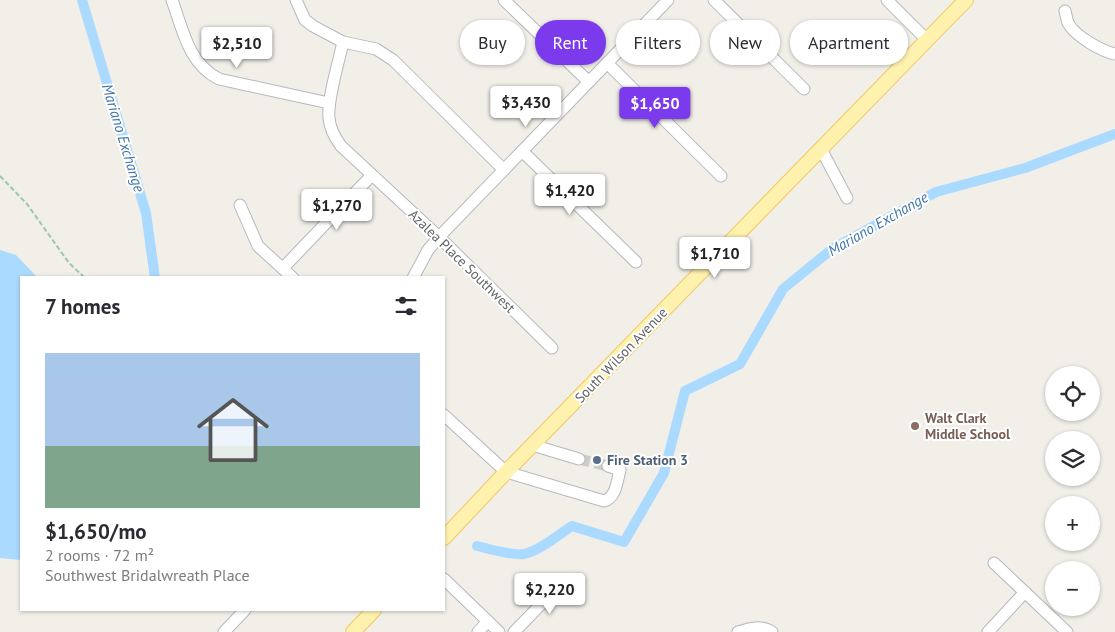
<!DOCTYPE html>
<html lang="en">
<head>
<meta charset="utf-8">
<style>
  body { margin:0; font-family:"PT Sans",sans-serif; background:#f7f7f7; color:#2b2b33; height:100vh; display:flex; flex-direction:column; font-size:19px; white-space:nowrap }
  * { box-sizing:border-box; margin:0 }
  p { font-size:16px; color:#7c7c81 }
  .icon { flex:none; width:28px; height:28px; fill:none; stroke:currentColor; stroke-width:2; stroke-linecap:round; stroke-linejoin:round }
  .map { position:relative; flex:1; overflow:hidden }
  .side { position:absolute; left:20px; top:276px; width:425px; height:335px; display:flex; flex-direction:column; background:#fff; border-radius:0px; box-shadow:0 1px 4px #0004 }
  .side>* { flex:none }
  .hud { position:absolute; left:460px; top:20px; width:475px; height:45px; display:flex; gap:10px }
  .buttons { position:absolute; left:1045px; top:366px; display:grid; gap:10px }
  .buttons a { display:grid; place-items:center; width:55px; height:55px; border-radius:50%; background:#fff; box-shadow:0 1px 4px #0004; font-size:25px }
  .price { position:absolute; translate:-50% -42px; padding:0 11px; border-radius:5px; background:#fff; color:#222; font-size:16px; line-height:32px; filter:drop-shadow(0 1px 2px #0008) }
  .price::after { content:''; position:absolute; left:50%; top:30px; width:15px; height:11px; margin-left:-8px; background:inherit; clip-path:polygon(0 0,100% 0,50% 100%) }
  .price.on { background:#7c3aed; color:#fff }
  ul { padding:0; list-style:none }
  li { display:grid; align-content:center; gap:10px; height:265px; padding:0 25px }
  li span { display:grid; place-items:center; height:155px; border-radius:0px; color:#555 }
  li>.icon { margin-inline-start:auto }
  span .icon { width:90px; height:90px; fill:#fffc; stroke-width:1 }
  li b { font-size:21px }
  h2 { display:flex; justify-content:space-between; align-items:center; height:60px; padding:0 25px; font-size:21px }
  .pill { padding:0 18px; border-radius:22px; background:#fff; box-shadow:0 1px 4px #0004; font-size:18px; line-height:45px }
  .pill.on { background:#7c3aed; color:#fff }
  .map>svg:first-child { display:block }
  .water { fill:#aadaff }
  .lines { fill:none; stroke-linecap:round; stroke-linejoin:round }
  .canal { stroke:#aadaff; stroke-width:10 }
  .minor-tunnel { stroke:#ccccc8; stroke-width:11; stroke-dasharray:11 5.5; stroke-linecap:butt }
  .minor-casing { stroke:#b5b8bc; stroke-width:13 }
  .major-casing { stroke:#f2c960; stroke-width:16 }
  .path { stroke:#9cc7a9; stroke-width:2; stroke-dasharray:5 2.5; stroke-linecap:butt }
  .minor { stroke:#fff; stroke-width:11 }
  .major { stroke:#fff2af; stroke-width:14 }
  .education-dot { fill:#8d6e63; stroke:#fff; stroke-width:2 }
  .service-dot { fill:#5c6f8a; stroke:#fff; stroke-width:2 }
  .labels { text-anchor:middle; stroke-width:4; stroke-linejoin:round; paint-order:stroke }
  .street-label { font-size:14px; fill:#5f6368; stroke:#fff }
  .education-label { font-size:14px; font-weight:bold; fill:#785e54; stroke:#fff; text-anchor:start }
  .service-label { font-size:14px; font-weight:bold; fill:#4e5e75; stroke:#fff; text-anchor:start }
  .water-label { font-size:15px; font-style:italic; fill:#4174aa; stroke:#fff }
</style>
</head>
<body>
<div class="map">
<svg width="1115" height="632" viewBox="0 0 1115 632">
  <rect width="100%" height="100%" fill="#f1efe8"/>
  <!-- water -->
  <polygon class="water" points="0,250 16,255 37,277 21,278 21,560 0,558"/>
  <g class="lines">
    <!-- canal -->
    <g class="canal">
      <polyline points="82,0 146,213 155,278"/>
      <path d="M477,546C490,549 512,556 524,554C541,550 558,535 572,526L624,542L664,473L685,391L740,364L783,289L832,249L936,192L1025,168L1115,134"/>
    </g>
    <!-- minor-tunnel -->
    <polyline class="minor-tunnel" points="579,459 608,466"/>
    <defs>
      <g id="minor">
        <path d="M172,0C183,30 188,63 219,79L329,103"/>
        <polyline points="296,0 305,20 313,26 343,42 376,49 393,60 504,170"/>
        <polyline points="504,0 589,82"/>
        <polyline points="714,0 804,89"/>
        <polyline points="887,0 927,40"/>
        <path d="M1065,11C1066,15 1067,20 1068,23C1075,36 1101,51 1115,54"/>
        <path d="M343,42C339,61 327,100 329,118C330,129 335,138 341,146L439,237L552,348"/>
        <polyline points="607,63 721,176"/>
        <polyline points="821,149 847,198"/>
        <polyline points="522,151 636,262"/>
        <polyline points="240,205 258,246 293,278"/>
        <polyline points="283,268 372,175"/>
        <polyline points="413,278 428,250 439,237 668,0"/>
        <path d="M444,415L506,472L604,501C616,498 617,481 620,470L608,466"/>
        <polyline points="532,445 579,459"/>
        <polyline points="994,563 1067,632"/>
        <polyline points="444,579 499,632"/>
        <polyline points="224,632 245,610"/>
        <polyline points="478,632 488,621"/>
        <polyline points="514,632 556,589 574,581"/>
        <path d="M738,632C750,628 762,625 772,632"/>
        <polyline points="988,632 1025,592"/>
      </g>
      <g id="major">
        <polyline points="444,538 506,472 966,0"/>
        <polyline points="353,632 374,610"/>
      </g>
    </defs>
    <!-- minor casing -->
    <use href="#minor" class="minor-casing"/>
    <!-- major casing -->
    <use href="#major" class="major-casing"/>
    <!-- path -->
    <polyline class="path" points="0,176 27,204 69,263 85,278"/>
    <!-- minor -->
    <use href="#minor" class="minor"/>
    <!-- major -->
    <use href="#major" class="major"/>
  </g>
  <!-- markers -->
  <circle class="education-dot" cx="915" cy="426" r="5"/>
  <circle class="service-dot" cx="597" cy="460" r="5"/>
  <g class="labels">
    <!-- street labels -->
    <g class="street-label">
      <text transform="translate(462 261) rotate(44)" y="5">Azalea Place Southwest</text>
      <text transform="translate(621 355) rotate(-46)" y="5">South Wilson Avenue</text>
    </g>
    <!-- education labels -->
    <g class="education-label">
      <text x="925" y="423">Walt Clark<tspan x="925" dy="16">Middle School</tspan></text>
    </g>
    <!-- service labels -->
    <g class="service-label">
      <text x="607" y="465">Fire Station 3</text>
    </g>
    <!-- water labels -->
    <g class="water-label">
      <text transform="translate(123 138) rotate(73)" y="5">Mariano Exchange</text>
      <text transform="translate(878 224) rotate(-30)" y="5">Mariano Exchange</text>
    </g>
  </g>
</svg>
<div class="buttons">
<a><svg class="icon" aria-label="locate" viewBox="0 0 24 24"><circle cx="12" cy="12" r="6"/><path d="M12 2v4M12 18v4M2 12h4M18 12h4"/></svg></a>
<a><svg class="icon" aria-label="layers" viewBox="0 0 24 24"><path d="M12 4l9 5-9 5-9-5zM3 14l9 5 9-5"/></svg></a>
<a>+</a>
<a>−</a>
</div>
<b class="price" style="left:237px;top:69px">$2,510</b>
<b class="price" style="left:526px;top:128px">$3,430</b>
<b class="price on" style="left:655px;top:129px">$1,650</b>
<b class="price" style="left:570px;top:216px">$1,420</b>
<b class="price" style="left:337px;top:231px">$1,270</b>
<b class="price" style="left:715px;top:279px">$1,710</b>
<b class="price" style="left:550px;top:615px">$2,220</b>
<div class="hud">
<a class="pill">Buy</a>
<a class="pill on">Rent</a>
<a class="pill">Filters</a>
<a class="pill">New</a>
<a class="pill">Apartment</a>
</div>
<section class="side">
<h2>7 homes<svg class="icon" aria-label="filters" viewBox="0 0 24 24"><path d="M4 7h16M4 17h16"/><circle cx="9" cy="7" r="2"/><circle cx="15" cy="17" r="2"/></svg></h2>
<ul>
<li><span style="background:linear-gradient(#a9c7e8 60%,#7fa58c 0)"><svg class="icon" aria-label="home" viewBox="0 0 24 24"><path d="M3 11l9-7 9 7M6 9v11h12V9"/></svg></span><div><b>$1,650/mo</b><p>2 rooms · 72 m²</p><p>Southwest Bridalwreath Place</p></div></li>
</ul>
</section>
</div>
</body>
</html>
